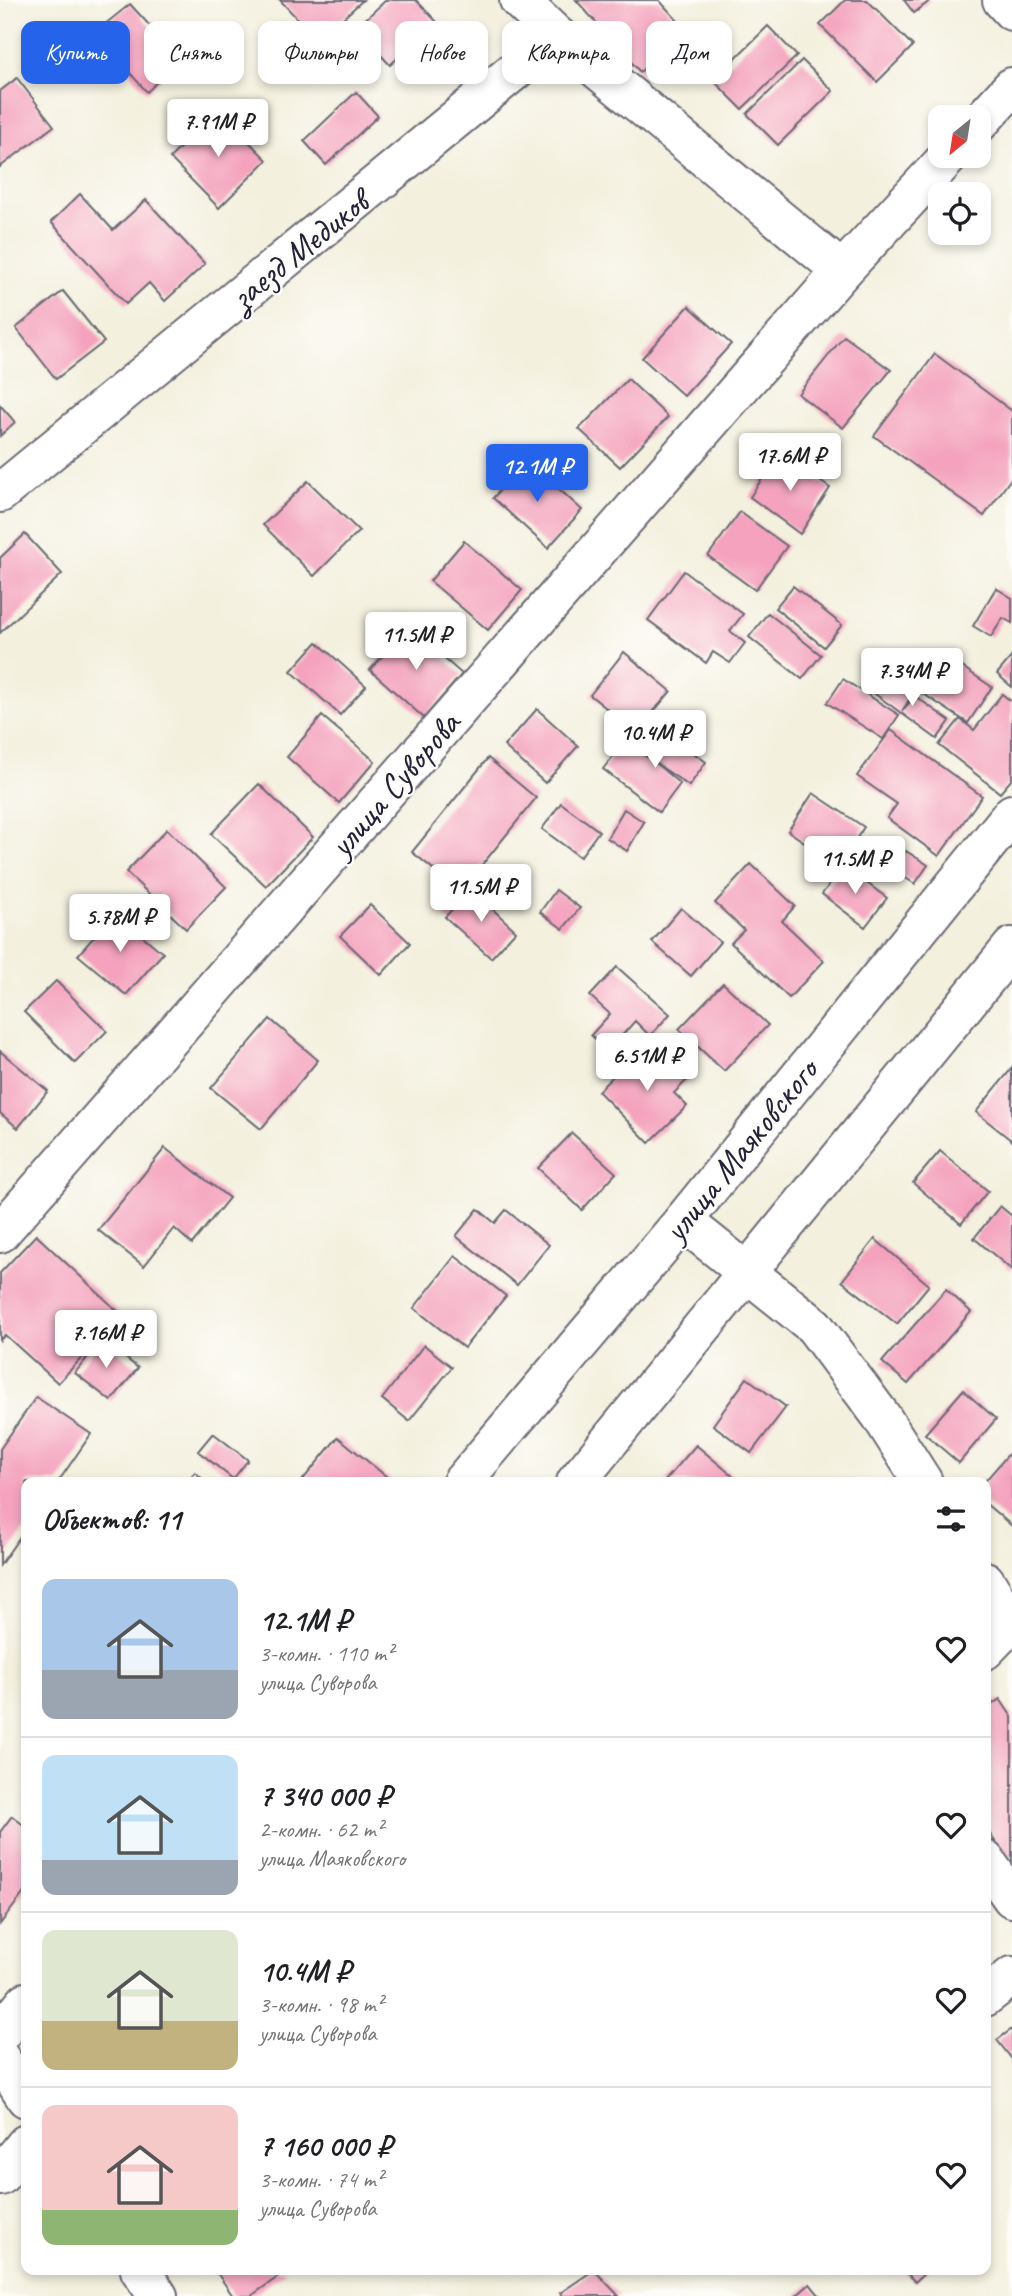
<!DOCTYPE html>
<html lang="ru">
<head>
<meta charset="utf-8">
<style>
  body { margin:0; font-family:Caveat,sans-serif; background:#f2f2f2; color:#202124; height:100vh; display:flex; flex-direction:column; font-size:26px; white-space:nowrap }
  * { box-sizing:border-box; margin:0 }
  p { font-size:23px; color:#757577 }
  .icon { flex:none; width:38px; height:38px; fill:none; stroke:currentColor; stroke-width:2; stroke-linecap:round; stroke-linejoin:round }
  .map { position:relative; flex:1; overflow:hidden }
  .sheet { position:absolute; left:21px; top:1477px; width:970px; height:798px; display:flex; flex-direction:column; background:#fff; border-radius:14px; box-shadow:0 4px 10px #0003 }
  .sheet>* { flex:none }
  .hud { position:absolute; left:21px; top:21px; width:971px; height:63px; display:flex; gap:14px }
  .needle { width:46px; rotate:210deg }
  .buttons { position:absolute; left:928px; top:105px; display:grid; gap:14px }
  .buttons a { display:grid; place-items:center; width:63px; height:63px; border-radius:14px; background:#fff; box-shadow:0 4px 10px #0003; font-size:35px }
  .price { position:absolute; translate:-50% -60px; padding:0 16px; border-radius:7px; background:#fff; color:#222; font-size:23px; line-height:46px; filter:drop-shadow(0 2px 4px #0008) }
  .price::after { content:''; position:absolute; left:50%; top:42px; width:21px; height:16px; margin-left:-10px; background:inherit; clip-path:polygon(0 0,100% 0,50% 100%) }
  .price.active { background:#2563eb; color:#fff }
  ul { padding:0; list-style:none }
  li { display:flex; align-items:center; gap:21px; height:175px; padding:0 21px }
  li+li { border-top:2px solid #e0e0e0 }
  li span { display:grid; place-items:center; flex:none; width:196px; height:140px; border-radius:14px; color:#555 }
  li>.icon { margin-inline-start:auto }
  span .icon { width:84px; height:84px; fill:#fffc; stroke-width:1 }
  li b { font-size:30px }
  h2 { display:flex; justify-content:space-between; align-items:center; height:84px; padding:0 21px; font-size:30px }
  .tag { padding:0 24px; border-radius:14px; background:#fff; box-shadow:0 4px 10px #0003; font-size:24px; line-height:63px }
  .tag.active { background:#2563eb; color:#fff }
  .map>svg:first-child { display:block }
  .building { fill:#f4a2bd }
  .lines { fill:none; stroke-linecap:round; stroke-linejoin:round }
  .minor-casing { stroke:#6b6a74; stroke-width:42 }
  .minor { stroke:#fff; stroke-width:38 }
  .labels { text-anchor:middle; stroke-width:5; stroke-linejoin:round; paint-order:stroke }
  .street-label { font-size:35px; fill:#22223b; stroke:#fdfcf7 }
</style>
</head>
<body>
<div class="map">
<svg width="1012" height="2296" viewBox="0 0 1012 2296">
  <rect width="100%" height="100%" fill="#fdfcf7"/>
  <filter id="ink" filterUnits="userSpaceOnUse"><feTurbulence type="fractalNoise" baseFrequency=".0143" numOctaves="2"/><feDisplacementMap in="SourceGraphic" scale="14" xChannelSelector="R" yChannelSelector="G"/><feConvolveMatrix kernelMatrix="1 2 1 2 8 2 1 2 1" color-interpolation-filters="sRGB"/></filter>
  <filter id="wash" filterUnits="userSpaceOnUse"><feTurbulence type="fractalNoise" baseFrequency=".00686" numOctaves="4" result="noise"/><feDisplacementMap in="SourceGraphic" scale="28" xChannelSelector="R" yChannelSelector="G"/><feGaussianBlur stdDeviation="1.57" result="paint"/><feColorMatrix in="noise" values="0 0 0 0 0 0 0 0 0 0 0 0 0 0 0 0 0 1.4 0 .05"/><feComposite in="paint" operator="in"/></filter>
  <g filter="url(#wash)">
    <rect width="100%" height="100%" fill="#f3f0de"/>
    <g id="blocks">
      <!-- building -->
      <g class="building">
        <polygon points="280,0 363,0 318,41"/>
        <polygon points="386,0 416,0 437,22 390,65 356,28"/>
        <polygon points="576,0 659,0 687,31 640,72"/>
        <polygon points="845,0 867,0 913,46 877,82 820,25"/>
        <polygon points="904,0 931,0 914,13"/>
        <polygon points="130,4 180,59 147,92 94,33"/>
        <polygon points="768,26 797,56 742,109 713,80"/>
        <polygon points="802,60 833,91 778,145 747,114"/>
        <polygon points="17,78 54,126 0,167 0,91"/>
        <polygon points="356,92 378,116 326,165 304,141"/>
        <polygon points="217,110 267,160 219,208 170,158"/>
        <polygon points="80,194 113,230 146,200 205,264 165,301 149,283 126,304 51,222"/>
        <polygon points="63,291 104,342 56,379 16,328"/>
        <polygon points="689,306 731,344 684,396 642,358"/>
        <polygon points="844,336 891,370 843,428 798,394"/>
        <polygon points="935,354 1012,411 1012,477 984,516 874,436"/>
        <polygon points="628,379 668,417 620,467 579,429"/>
        <polygon points="0,405 15,422 0,436"/>
        <polygon points="779,453 830,488 800,534 750,497"/>
        <polygon points="527,460 582,510 548,548 493,498"/>
        <polygon points="308,481 359,531 314,576 263,525"/>
        <polygon points="740,512 787,546 755,590 708,556"/>
        <polygon points="25,534 62,574 0,633 0,558"/>
        <polygon points="464,541 522,590 488,630 430,581"/>
        <polygon points="684,571 743,614 730,631 745,643 730,663 713,652 706,663 648,620"/>
        <polygon points="793,586 842,625 824,647 775,608"/>
        <polygon points="996,588 1012,598 1012,623 1003,618 991,637 973,626"/>
        <polygon points="768,613 821,655 802,679 749,637"/>
        <polygon points="408,627 462,674 424,718 370,670"/>
        <polygon points="317,642 366,686 340,715 291,671"/>
        <polygon points="624,652 671,691 636,732 590,695"/>
        <polygon points="946,656 992,687 968,723 922,693"/>
        <polygon points="1012,656 1012,687 997,674"/>
        <polygon points="887,676 913,694 902,711 915,696 950,721 937,739 875,694"/>
        <polygon points="843,679 899,715 883,739 827,703"/>
        <polygon points="1002,694 1012,702 1012,779 1000,793 939,745 960,719 974,730"/>
        <polygon points="537,709 578,746 545,783 504,746"/>
        <polygon points="322,716 375,761 339,803 287,757"/>
        <polygon points="891,730 982,796 939,856 887,818 897,804 857,776"/>
        <polygon points="665,732 706,762 689,786 653,761 680,784 659,812 603,769 624,742 647,757"/>
        <polygon points="488,758 536,798 461,891 412,852"/>
        <polygon points="259,784 313,837 266,886 211,834"/>
        <polygon points="813,793 864,827 839,865 788,831"/>
        <polygon points="561,803 599,831 580,857 542,829"/>
        <polygon points="624,809 644,822 627,851 607,838"/>
        <polygon points="167,829 226,887 186,929 126,872"/>
        <polygon points="906,851 928,865 915,884 893,870"/>
        <polygon points="751,864 795,906 782,921 824,961 789,998 731,943 744,930 715,903"/>
        <polygon points="844,866 887,898 865,927 822,894"/>
        <polygon points="471,889 516,931 491,958 445,917"/>
        <polygon points="556,890 580,908 563,929 540,912"/>
        <polygon points="370,905 410,943 381,975 340,936"/>
        <polygon points="681,908 720,942 691,976 652,942"/>
        <polygon points="115,913 163,953 126,995 78,955"/>
        <polygon points="617,967 670,1014 650,1036 635,1021 608,1051 591,1035 610,1014 590,996"/>
        <polygon points="56,981 107,1031 75,1063 24,1012"/>
        <polygon points="723,983 768,1025 724,1071 679,1029"/>
        <polygon points="270,1019 318,1060 261,1129 211,1088"/>
        <polygon points="645,1045 666,1066 673,1058 691,1076 674,1093 687,1106 649,1143 598,1091"/>
        <polygon points="0,1051 48,1091 18,1128 0,1113"/>
        <polygon points="1012,1068 1012,1141 976,1112"/>
        <polygon points="572,1133 616,1173 582,1210 538,1168"/>
        <polygon points="165,1148 229,1198 192,1244 174,1228 144,1266 98,1230"/>
        <polygon points="940,1151 988,1191 961,1224 913,1183"/>
        <polygon points="1000,1206 1012,1216 1012,1270 974,1238"/>
        <polygon points="478,1209 495,1223 506,1210 549,1245 517,1285 456,1236"/>
        <polygon points="36,1235 122,1315 58,1383 5,1335 0,1340 0,1273"/>
        <polygon points="875,1239 929,1285 897,1324 842,1281"/>
        <polygon points="455,1256 506,1296 464,1348 414,1308"/>
        <polygon points="946,1289 971,1312 908,1384 882,1362"/>
        <polygon points="102,1339 138,1368 111,1401 75,1373"/>
        <polygon points="424,1345 452,1367 409,1421 382,1399"/>
        <polygon points="747,1378 786,1407 751,1453 713,1425"/>
        <polygon points="963,1390 996,1419 959,1463 925,1434"/>
        <polygon points="36,1397 91,1434 58,1482 26,1482 26,1528 0,1565 0,1449"/>
        <polygon points="213,1433 248,1460 233,1479 198,1451"/>
        <polygon points="338,1437 393,1482 301,1482"/>
        <polygon points="696,1445 740,1482 664,1482"/>
        <polygon points="1012,1450 1012,1526 985,1503 985,1481"/>
        <polygon points="195,1472 206,1482 186,1482"/>
        <polygon points="1000,1699 1012,1717 1012,1866 985,1827 985,1709"/>
        <polygon points="12,1816 26,1827 26,1890 0,1924 0,1832"/>
        <polygon points="1012,2029 1012,2059 997,2040"/>
        <polygon points="215,2270 283,2270 285,2272 251,2296 233,2296"/>
        <polygon points="594,2270 619,2296 562,2296 560,2293"/>
        <polygon points="904,2270 928,2270 915,2282"/>
        <polygon points="810,2284 820,2296 796,2296"/>
      </g>
    </g>
  </g>
  <g filter="url(#ink)">
    <use href="#blocks" fill-opacity="0" stroke="#6b6a74" stroke-width="2"/>
    <g class="lines">
      <defs>
        <g id="minor">
          <polyline points="1002,0 1012,11"/>
          <polyline points="557,36 842,271"/>
          <polyline points="978,124 1012,87"/>
          <polyline points="0,493 557,36 519,0"/>
          <polyline points="683,1221 814,1326 881,1416 923,1482"/>
          <polyline points="0,1233 842,271 949,156"/>
          <polyline points="462,1482 683,1221 1012,814"/>
          <polyline points="576,1482 1012,947"/>
          <polyline points="985,1581 1011,1622"/>
          <polyline points="985,1650 1012,1622"/>
          <polyline points="985,1860 1012,1898"/>
          <polyline points="985,1997 1012,1976"/>
          <polyline points="0,2034 26,2002"/>
          <polyline points="0,2058 26,2098"/>
          <polyline points="0,2176 26,2144"/>
          <polyline points="140,2270 158,2296"/>
        </g>
      </defs>
      <!-- minor casing -->
      <use href="#minor" class="minor-casing"/>
      <!-- minor -->
      <use href="#minor" class="minor"/>
    </g>
  </g>
  <g class="labels">
    <!-- street labels -->
    <g class="street-label">
      <text transform="translate(299 249) rotate(-39)" y="12">заезд Медиков</text>
      <text transform="translate(394 784) rotate(-49)" y="12">улица Суворова</text>
      <text transform="translate(740 1150) rotate(-51)" y="12">улица Маяковского</text>
    </g>
  </g>
</svg>
<div class="buttons">
<a><svg class="needle" viewBox="-14 -14 28 28"><path d="M0-13l5 13h-10z" fill="#e53935"/><path d="M0 13l5-13h-10z" fill="#757577"/></svg></a>
<a><svg class="icon" aria-label="locate" viewBox="0 0 24 24"><circle cx="12" cy="12" r="6"/><path d="M12 2v4M12 18v4M2 12h4M18 12h4"/></svg></a>
</div>
<b class="price" style="left:218px;top:159px">7.91M ₽</b>
<b class="price" style="left:790px;top:493px">17.6M ₽</b>
<b class="price active" style="left:537px;top:504px">12.1M ₽</b>
<b class="price" style="left:416px;top:672px">11.5M ₽</b>
<b class="price" style="left:912px;top:708px">7.34M ₽</b>
<b class="price" style="left:655px;top:770px">10.4M ₽</b>
<b class="price" style="left:855px;top:896px">11.5M ₽</b>
<b class="price" style="left:481px;top:924px">11.5M ₽</b>
<b class="price" style="left:120px;top:954px">5.78M ₽</b>
<b class="price" style="left:647px;top:1093px">6.51M ₽</b>
<b class="price" style="left:106px;top:1370px">7.16M ₽</b>
<div class="hud">
<a class="tag active">Купить</a>
<a class="tag">Снять</a>
<a class="tag">Фильтры</a>
<a class="tag">Новое</a>
<a class="tag">Квартира</a>
<a class="tag">Дом</a>
</div>
<section class="sheet">
<h2>Объектов: 11<svg class="icon" aria-label="filters" viewBox="0 0 24 24"><path d="M4 7h16M4 17h16"/><circle cx="9" cy="7" r="2"/><circle cx="15" cy="17" r="2"/></svg></h2>
<ul>
<li><span style="background:linear-gradient(#a9c7e8 65%,#9aa5b1 0)"><svg class="icon" aria-label="home" viewBox="0 0 24 24"><path d="M3 11l9-7 9 7M6 9v11h12V9"/></svg></span><div><b>12.1M ₽</b><p>3-комн. · 110 m²</p><p>улица Суворова</p></div><svg class="icon" aria-label="heart" viewBox="0 0 24 24"><path d="M12 20l-8-8c-3-5 5-10 8-4 3-6 11-1 8 4z"/></svg></li>
<li><span style="background:linear-gradient(#bfe0f5 75%,#9aa5b1 0)"><svg class="icon" aria-label="home" viewBox="0 0 24 24"><path d="M3 11l9-7 9 7M6 9v11h12V9"/></svg></span><div><b>7 340 000 ₽</b><p>2-комн. · 62 m²</p><p>улица Маяковского</p></div><svg class="icon" aria-label="heart" viewBox="0 0 24 24"><path d="M12 20l-8-8c-3-5 5-10 8-4 3-6 11-1 8 4z"/></svg></li>
<li><span style="background:linear-gradient(#dfe7d0 65%,#c2b280 0)"><svg class="icon" aria-label="home" viewBox="0 0 24 24"><path d="M3 11l9-7 9 7M6 9v11h12V9"/></svg></span><div><b>10.4M ₽</b><p>3-комн. · 98 m²</p><p>улица Суворова</p></div><svg class="icon" aria-label="heart" viewBox="0 0 24 24"><path d="M12 20l-8-8c-3-5 5-10 8-4 3-6 11-1 8 4z"/></svg></li>
<li><span style="background:linear-gradient(#f6c9c9 75%,#8fb573 0)"><svg class="icon" aria-label="home" viewBox="0 0 24 24"><path d="M3 11l9-7 9 7M6 9v11h12V9"/></svg></span><div><b>7 160 000 ₽</b><p>3-комн. · 74 m²</p><p>улица Суворова</p></div><svg class="icon" aria-label="heart" viewBox="0 0 24 24"><path d="M12 20l-8-8c-3-5 5-10 8-4 3-6 11-1 8 4z"/></svg></li>
</ul>
</section>
</div>
</body>
</html>
